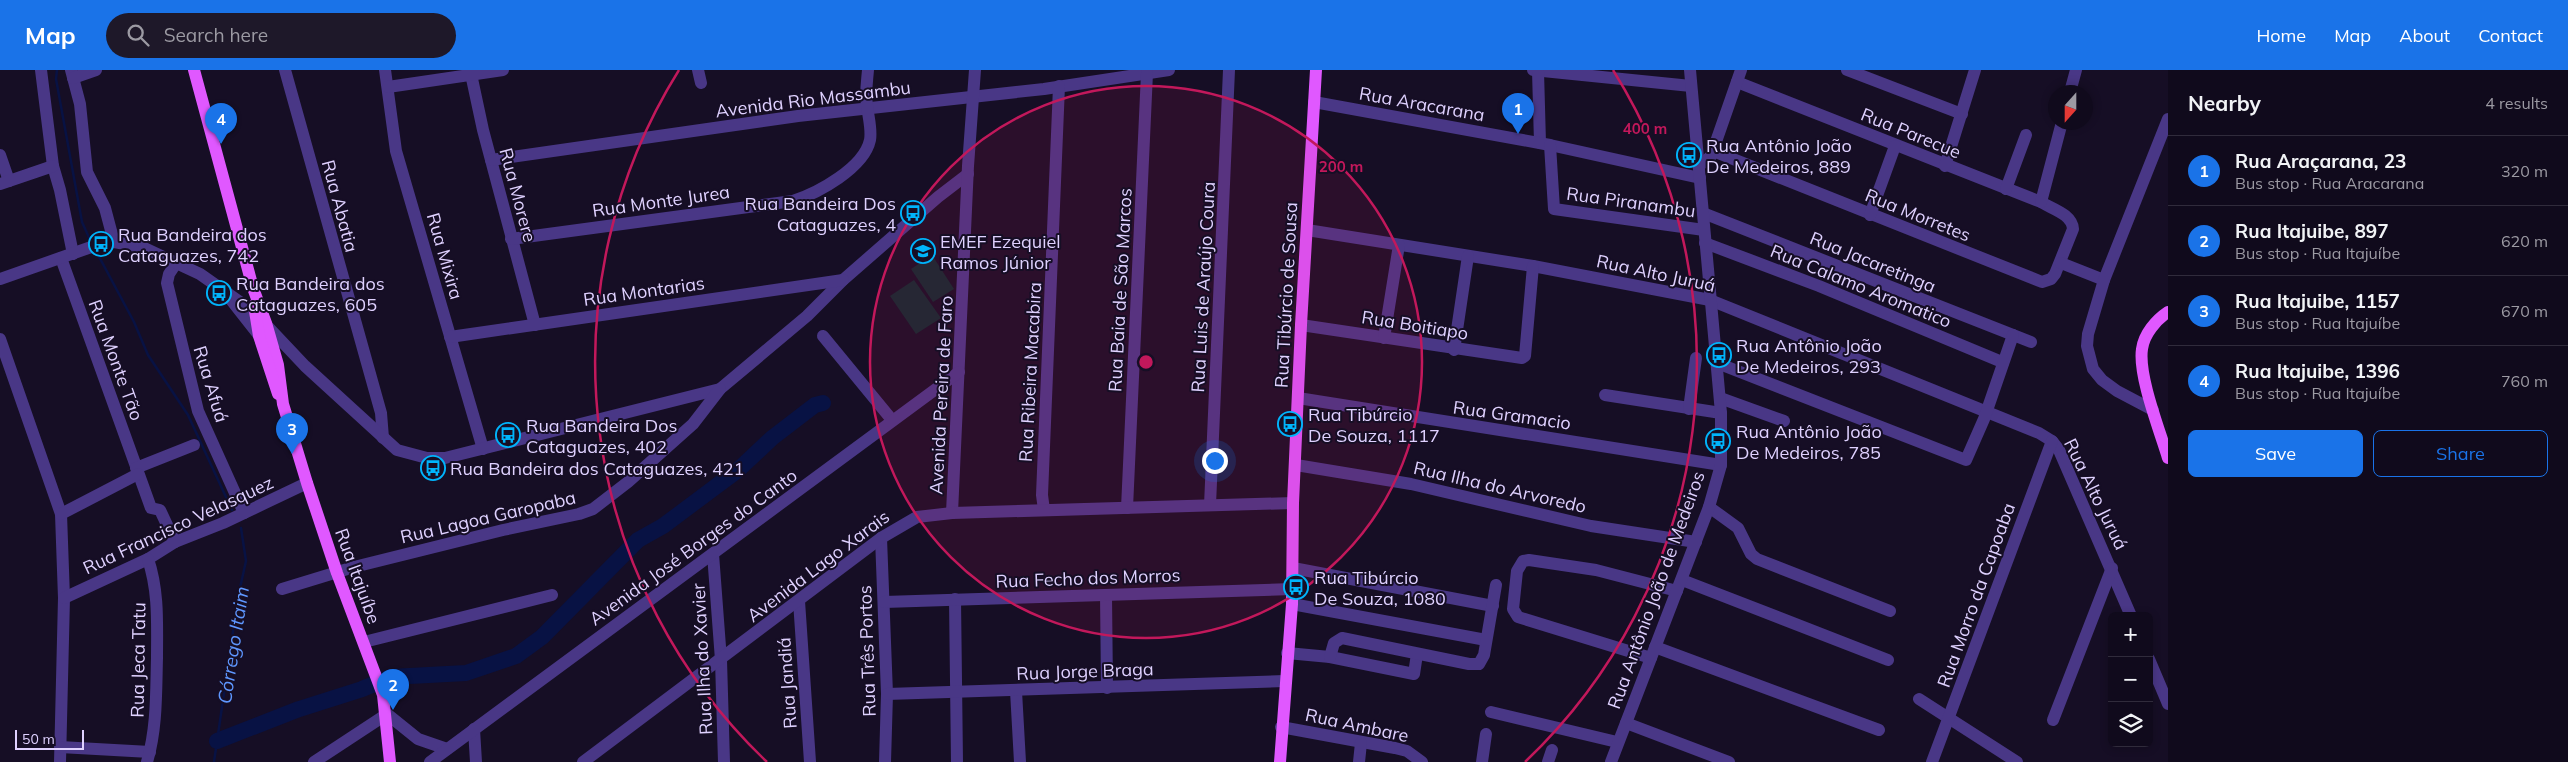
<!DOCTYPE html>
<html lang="en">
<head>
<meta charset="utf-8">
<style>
	:root { --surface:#100a1c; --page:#1e1829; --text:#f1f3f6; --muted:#9c9aa3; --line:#302b3b; --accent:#1a73e8 }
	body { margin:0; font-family:Mulish,sans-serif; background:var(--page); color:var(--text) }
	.controls { position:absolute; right:15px; bottom:15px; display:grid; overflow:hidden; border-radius:8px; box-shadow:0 2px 8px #0003 }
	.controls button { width:45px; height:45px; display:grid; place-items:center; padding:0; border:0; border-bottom:1px solid var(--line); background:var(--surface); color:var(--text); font:25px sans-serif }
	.compass { position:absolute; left:2048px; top:15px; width:45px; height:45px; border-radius:50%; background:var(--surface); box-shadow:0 2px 8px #0003; rotate:201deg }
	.scale { position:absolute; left:15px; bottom:12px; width:69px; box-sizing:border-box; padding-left:5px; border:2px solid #dfd1ff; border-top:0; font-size:14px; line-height:18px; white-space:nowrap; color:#dfd1ff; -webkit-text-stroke:4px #160e25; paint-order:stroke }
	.you { position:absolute; left:1214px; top:390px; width:18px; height:18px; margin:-12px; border:4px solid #fff; border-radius:50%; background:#1a73e8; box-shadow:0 0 0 8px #1a73e833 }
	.badge { display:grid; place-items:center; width:32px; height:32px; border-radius:50%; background:var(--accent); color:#fff; font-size:16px; font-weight:700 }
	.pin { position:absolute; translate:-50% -41px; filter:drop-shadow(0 1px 2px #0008) }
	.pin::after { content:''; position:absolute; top:26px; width:18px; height:15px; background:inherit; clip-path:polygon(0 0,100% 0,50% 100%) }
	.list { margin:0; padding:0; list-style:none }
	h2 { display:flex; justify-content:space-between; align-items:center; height:65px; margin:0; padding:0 20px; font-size:21px }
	h2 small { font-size:16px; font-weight:400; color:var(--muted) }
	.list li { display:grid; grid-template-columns:32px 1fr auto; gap:15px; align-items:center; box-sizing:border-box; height:70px; padding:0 20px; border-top:1px solid var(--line) }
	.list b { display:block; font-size:19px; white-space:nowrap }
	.list p { margin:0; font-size:16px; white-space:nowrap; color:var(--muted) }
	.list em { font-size:16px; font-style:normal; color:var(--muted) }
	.actions { display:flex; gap:10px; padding:15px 20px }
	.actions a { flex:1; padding:11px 0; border:1px solid var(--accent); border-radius:8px; text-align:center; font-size:18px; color:var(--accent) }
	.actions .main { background:var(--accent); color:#fff }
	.icon { flex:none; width:28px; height:28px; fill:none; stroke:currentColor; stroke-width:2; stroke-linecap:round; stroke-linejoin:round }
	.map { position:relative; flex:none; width:2168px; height:692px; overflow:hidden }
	header { display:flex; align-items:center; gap:30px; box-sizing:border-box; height:70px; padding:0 25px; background:var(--accent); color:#fff }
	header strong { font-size:24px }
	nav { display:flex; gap:28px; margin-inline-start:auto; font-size:18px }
	.search { width:350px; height:45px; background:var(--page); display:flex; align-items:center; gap:12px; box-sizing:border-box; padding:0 18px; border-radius:28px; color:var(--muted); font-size:19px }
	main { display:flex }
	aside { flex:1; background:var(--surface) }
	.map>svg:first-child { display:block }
	.green { fill:#102a2f }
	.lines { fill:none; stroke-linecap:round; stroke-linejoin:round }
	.stream { stroke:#081244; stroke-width:2.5 }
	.river { stroke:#081244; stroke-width:16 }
	.minor { stroke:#493786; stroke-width:12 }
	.major { stroke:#e058ff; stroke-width:12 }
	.ring { fill:none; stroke:#c2185b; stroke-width:2.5 }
	.labels { text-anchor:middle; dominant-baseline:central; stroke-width:4; stroke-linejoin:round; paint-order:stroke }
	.street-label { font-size:18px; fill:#dfd1ff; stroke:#160e25 }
	.poi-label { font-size:18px; fill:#dfd1ff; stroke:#160e25; text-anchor:start }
	.water-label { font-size:19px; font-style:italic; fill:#5f97ff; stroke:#160e25 }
	.centre { fill:#c2185b; stroke:#160e25; stroke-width:2.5 }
	.ring-label { font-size:15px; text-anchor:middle; font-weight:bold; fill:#c2185b; stroke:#160e25; stroke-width:4; stroke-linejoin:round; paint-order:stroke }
</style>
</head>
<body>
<header>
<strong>Map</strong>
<div class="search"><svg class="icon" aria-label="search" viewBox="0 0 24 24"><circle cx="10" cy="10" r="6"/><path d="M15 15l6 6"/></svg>Search here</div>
<nav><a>Home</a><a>Map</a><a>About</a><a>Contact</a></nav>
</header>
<main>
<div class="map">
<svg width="2168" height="692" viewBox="0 0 2168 692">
	<rect width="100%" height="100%" fill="#160e25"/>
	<g class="green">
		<path d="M932,185L954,219L933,232L911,199Z"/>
		<path d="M914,210L941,248L916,264L890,226Z"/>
	</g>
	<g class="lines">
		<g class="stream">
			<path d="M57,0L56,9L82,152L91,172"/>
			<path d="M96,181L134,252L148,285L188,345L232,440"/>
			<path d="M214,692L238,527L246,491L241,458"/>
		</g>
		<path class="river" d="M217,671L299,639L362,619L391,607L466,603L516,586L542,567L638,470L663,456L738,400L772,368L815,335L823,333"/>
		<g class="minor">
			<path d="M41,0L53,96L60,120L73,184"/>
			<path d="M71,0L80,34L87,102L105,138L114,172"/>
			<path d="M285,0L381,343L383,368"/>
			<path d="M385,0L396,81L483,379"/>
			<path d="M698,0L701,13"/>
			<path d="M1533,0L1691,16"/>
			<path d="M1847,0L1962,44"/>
			<path d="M1538,1L1540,73"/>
			<path d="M471,4L483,60L535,255"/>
			<path d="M73,8L96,0"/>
			<path d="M388,17L503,0"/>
			<path d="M2070,22L2076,0"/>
			<path d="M1314,32L1550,75L1700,108"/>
			<path d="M1550,75L1554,139L1704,160"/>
			<path d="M1713,81L2042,212L2051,209L2055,204L2073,159C2072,144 2052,139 2041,132L1737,12"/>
			<path d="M0,85L9,111"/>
			<path d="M491,90L798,46L1044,19L1169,0"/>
			<path d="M1699,96L1711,86L1741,0"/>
			<path d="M1945,96L1975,0"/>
			<path d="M0,114L53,96"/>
			<path d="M2006,119L2026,65"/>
			<path d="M2041,132L2062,52"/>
			<path d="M1703,143L2031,272"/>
			<path d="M1870,145L1895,76"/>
			<path d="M1307,160L1533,196L1710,230L2039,363L2052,371L2059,380L2131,546"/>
			<path d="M511,169L793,131C818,123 864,98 870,70C872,59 868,46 867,35C865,24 867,12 868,0"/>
			<path d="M1705,173L1819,216L2002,292"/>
			<path d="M61,188L151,438L160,440L175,472"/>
			<path d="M177,192L169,204L167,213L198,341L244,443"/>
			<path d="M2061,193L2104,210"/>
			<path d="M0,209L97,175L114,172L142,177L200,204L254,242L305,296L397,380L427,388H445L720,319L807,246L843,210L938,127L968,104"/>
			<path d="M232,231L261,268"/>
			<path d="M1301,255L1522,288L1525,286L1533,196"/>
			<path d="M823,266L892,350"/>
			<path d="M450,267L843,210"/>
			<path d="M1384,268L1399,175"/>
			<path d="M0,269L61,444L64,528L60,692"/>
			<path d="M1454,280L1468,186"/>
			<path d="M1717,293L1966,390L1984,349L2013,265"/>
			<path d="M1605,325L1721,343"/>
			<path d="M1298,328L1721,395"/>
			<path d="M1720,328L1784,351"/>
			<path d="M1689,339L1696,288"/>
			<path d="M2153,340L2117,321L2102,310L2093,299L2087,276L2088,264L2104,210L2168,49"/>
			<path d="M1296,395L1411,414L1591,456L1696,472"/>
			<path d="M136,398L194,375"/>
			<path d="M1210,435L1229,0"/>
			<path d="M1709,437L1738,458L1751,484L1757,489L1890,541"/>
			<path d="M1127,438L1147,3"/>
			<path d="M1044,440L1042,425L1059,16"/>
			<path d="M952,443L968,96L975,0"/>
			<path d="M61,444L138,404"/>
			<path d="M881,468L887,624L885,692"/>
			<path d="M713,484L721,590L724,692"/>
			<path d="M1293,498L1493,536"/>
			<path d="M1682,510L1888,590"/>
			<path d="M282,519L354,497L503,460L579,444L593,439L628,412L693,354L720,319"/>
			<path d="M1106,525L1107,618"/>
			<path d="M64,528L148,489L175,472L223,453L307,413"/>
			<path d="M955,529L957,692"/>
			<path d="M799,531L810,692"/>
			<path d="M884,532L1292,519"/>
			<path d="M1292,534L1486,570"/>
			<path d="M364,572L552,525"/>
			<path d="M1655,577L1879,660"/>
			<path d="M1287,583L1330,587L1414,604L1417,584"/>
			<path d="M1330,587L1334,573L1342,568L1469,594H1479L1484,585L1496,515"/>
			<path d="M1651,588L1518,547L1513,539L1517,501L1523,491L1529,490L1596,500L1677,521"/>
			<path d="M2149,589L2168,634"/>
			<path d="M1016,621L1020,692"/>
			<path d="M887,624L1284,611"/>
			<path d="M1919,629L2017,692"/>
			<path d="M1491,642L1617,672"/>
			<path d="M2053,650L2112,498"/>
			<path d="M1626,653L1729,692"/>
			<path d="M1281,657L1395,678L1407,681L1422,692"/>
			<path d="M474,659L476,692"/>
			<path d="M60,677L150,682"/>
			<path d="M147,692C157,658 156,623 157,588C157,554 159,522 148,489"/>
			<path d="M314,692L387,644L418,669L447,679"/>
			<path d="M430,692L959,302"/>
			<path d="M583,692L881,468L917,447L952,443L1293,433"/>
			<path d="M1359,692L1361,673"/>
			<path d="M1482,692L1486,664"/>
			<path d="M1548,692L1552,680"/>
			<path d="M1611,692L1709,437L1721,395V343L1690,0"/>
			<path d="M1932,692L2052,371"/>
		</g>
		<g class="major">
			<path d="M194,0L253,218L266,253L278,295L283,334L307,413L337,503L383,625L390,692"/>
			<path d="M254,235L259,266L278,324"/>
			<path d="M2168,242C2156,250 2144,264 2142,279C2138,306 2160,361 2168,388"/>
			<path d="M1280,692L1292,534L1293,433L1301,255L1316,0"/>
		</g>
	</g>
	<circle cx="1146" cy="292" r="276" fill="#c2185b" fill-opacity=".12"/>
	<g class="ring">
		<circle cx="1146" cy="292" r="276"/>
		<path d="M767 692A551 551 0 0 1 679 0M1613 0A551 551 0 0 1 1525 692"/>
	</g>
	<defs>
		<symbol id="bus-ring" viewBox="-11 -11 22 22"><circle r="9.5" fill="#160e25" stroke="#00b4fc" stroke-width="1.5"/><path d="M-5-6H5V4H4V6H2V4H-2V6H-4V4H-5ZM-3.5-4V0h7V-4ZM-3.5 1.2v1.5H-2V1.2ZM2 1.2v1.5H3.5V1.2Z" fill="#00b4fc"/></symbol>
		<symbol id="school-ring" viewBox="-11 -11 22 22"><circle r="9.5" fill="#160e25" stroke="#00b4fc" stroke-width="1.5"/><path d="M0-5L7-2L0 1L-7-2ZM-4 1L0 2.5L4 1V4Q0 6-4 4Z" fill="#00b4fc"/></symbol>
	</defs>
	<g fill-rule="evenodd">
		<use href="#bus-ring" x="1675" y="71" width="28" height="28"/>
		<use href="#bus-ring" x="899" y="129" width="28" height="28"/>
		<use href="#bus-ring" x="87" y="160" width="28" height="28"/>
		<use href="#school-ring" x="909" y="167" width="28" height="28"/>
		<use href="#bus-ring" x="205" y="209" width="28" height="28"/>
		<use href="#bus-ring" x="1705" y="271" width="28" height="28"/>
		<use href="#bus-ring" x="1276" y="340" width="28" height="28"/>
		<use href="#bus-ring" x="494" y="351" width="28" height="28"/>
		<use href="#bus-ring" x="1704" y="357" width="28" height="28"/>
		<use href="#bus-ring" x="419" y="384" width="28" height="28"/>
		<use href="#bus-ring" x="1282" y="503" width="28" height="28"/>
	</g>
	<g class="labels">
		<g class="street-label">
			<text transform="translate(813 29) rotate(-7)">Avenida Rio Massambu</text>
			<text transform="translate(1422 34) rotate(10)">Rua Aracarana</text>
			<text transform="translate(1911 63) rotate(22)">Rua Parecue</text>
			<text transform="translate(518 125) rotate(75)">Rua Morere</text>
			<text transform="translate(661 131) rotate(-8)">Rua Monte Jurea</text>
			<text transform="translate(1631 132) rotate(8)">Rua Piranambu</text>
			<text transform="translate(340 136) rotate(75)">Rua Abatia</text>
			<text transform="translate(1918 145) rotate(22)">Rua Morretes</text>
			<text transform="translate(445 186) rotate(74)">Rua Mixira</text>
			<text transform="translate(1873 192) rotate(22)">Rua Jacaretinga</text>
			<text transform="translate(1656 203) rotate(12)">Rua Alto Juruá</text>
			<text transform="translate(1861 216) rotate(22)">Rua Calamo Aromatico</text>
			<text transform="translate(1203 217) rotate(-87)">Rua Luis de Araújo Coura</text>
			<text transform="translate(1120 220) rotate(-87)">Rua Baia de São Marcos</text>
			<text transform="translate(644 221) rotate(-8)">Rua Montarias</text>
			<text transform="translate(1286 225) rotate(-87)">Rua Tibúrcio de Sousa</text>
			<text transform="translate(1415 255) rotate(9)">Rua Boitiapo</text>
			<text transform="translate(116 290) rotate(70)">Rua Monte Tão</text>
			<text transform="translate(1030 302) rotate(-87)">Rua Ribeira Macabira</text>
			<text transform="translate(211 314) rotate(73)">Rua Afuá</text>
			<text transform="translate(941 325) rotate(-87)">Avenida Pereira de Faro</text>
			<text transform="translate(1512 345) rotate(8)">Rua Gramacio</text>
			<text transform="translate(1500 417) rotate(13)">Rua Ilha do Arvoredo</text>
			<text transform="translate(2096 424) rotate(64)">Rua Alto Juruá</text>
			<text transform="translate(488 447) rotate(-13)">Rua Lagoa Garopaba</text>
			<text transform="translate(178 455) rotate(-25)">Rua Francisco Velasquez</text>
			<text transform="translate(693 477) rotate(-36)">Avenida José Borges do Canto</text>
			<text transform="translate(818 496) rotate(-37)">Avenida Lago Xarais</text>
			<text transform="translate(358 506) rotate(70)">Rua Itajuíbe</text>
			<text transform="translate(1088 508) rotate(-2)">Rua Fecho dos Morros</text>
			<text transform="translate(1656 520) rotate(-70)">Rua Antônio João de Medeiros</text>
			<text transform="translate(1976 525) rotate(-70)">Rua Morro da Capoaba</text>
			<text transform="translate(867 581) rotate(-92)">Rua Três Portos</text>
			<text transform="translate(702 589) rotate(-93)">Rua Ilha do Xavier</text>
			<text transform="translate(138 590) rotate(-89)">Rua Jeca Tatu</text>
			<text transform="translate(1085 601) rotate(-2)">Rua Jorge Braga</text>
			<text transform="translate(787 613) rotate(-94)">Rua Jandiá</text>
			<text transform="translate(1357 655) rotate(12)">Rua Ambare</text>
		</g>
		<g class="poi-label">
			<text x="1706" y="75">Rua Antônio João<tspan x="1706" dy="21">De Medeiros, 889</tspan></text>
			<text x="896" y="133" text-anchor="end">Rua Bandeira Dos<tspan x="896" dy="21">Cataguazes, 4</tspan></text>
			<text x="118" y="164">Rua Bandeira dos<tspan x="118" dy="21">Cataguazes, 742</tspan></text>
			<text x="940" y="171">EMEF Ezequiel<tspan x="940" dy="21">Ramos Júnior</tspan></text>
			<text x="236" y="213">Rua Bandeira dos<tspan x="236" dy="21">Cataguazes, 605</tspan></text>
			<text x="1736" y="275">Rua Antônio João<tspan x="1736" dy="21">De Medeiros, 293</tspan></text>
			<text x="1308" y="344">Rua Tibúrcio<tspan x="1308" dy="21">De Souza, 1117</tspan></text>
			<text x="526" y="355">Rua Bandeira Dos<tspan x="526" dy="21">Cataguazes, 402</tspan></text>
			<text x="1736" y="361">Rua Antônio João<tspan x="1736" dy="21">De Medeiros, 785</tspan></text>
			<text x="450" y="398">Rua Bandeira dos Cataguazes, 421</text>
			<text x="1314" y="507">Rua Tibúrcio<tspan x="1314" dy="21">De Souza, 1080</tspan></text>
		</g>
		<g class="water-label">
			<text transform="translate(233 575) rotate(-81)">Córrego Itaim</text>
		</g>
	</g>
	<circle cx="1146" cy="292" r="8" class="centre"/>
	<g class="ring-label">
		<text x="1645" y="64">400 m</text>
		<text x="1341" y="102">200 m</text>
	</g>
</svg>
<div class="controls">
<button>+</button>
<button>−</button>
<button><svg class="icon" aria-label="layers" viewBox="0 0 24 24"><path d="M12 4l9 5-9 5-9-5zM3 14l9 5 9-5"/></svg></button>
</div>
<svg class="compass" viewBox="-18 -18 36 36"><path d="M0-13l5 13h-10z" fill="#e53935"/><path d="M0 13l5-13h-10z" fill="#9c9aa3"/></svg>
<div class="scale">50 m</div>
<div class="you"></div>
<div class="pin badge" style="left:1518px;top:64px">1</div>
<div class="pin badge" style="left:393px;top:640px">2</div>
<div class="pin badge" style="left:292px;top:384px">3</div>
<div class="pin badge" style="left:221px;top:74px">4</div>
</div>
<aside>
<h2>Nearby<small>4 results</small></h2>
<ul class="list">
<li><span class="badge">1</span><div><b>Rua Araçarana, 23</b><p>Bus stop · Rua Aracarana</p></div><em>320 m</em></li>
<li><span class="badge">2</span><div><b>Rua Itajuibe, 897</b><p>Bus stop · Rua Itajuíbe</p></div><em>620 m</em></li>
<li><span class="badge">3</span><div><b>Rua Itajuibe, 1157</b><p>Bus stop · Rua Itajuíbe</p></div><em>670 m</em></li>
<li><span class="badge">4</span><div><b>Rua Itajuibe, 1396</b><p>Bus stop · Rua Itajuíbe</p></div><em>760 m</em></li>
</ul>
<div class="actions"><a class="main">Save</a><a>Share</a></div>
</aside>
</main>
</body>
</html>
